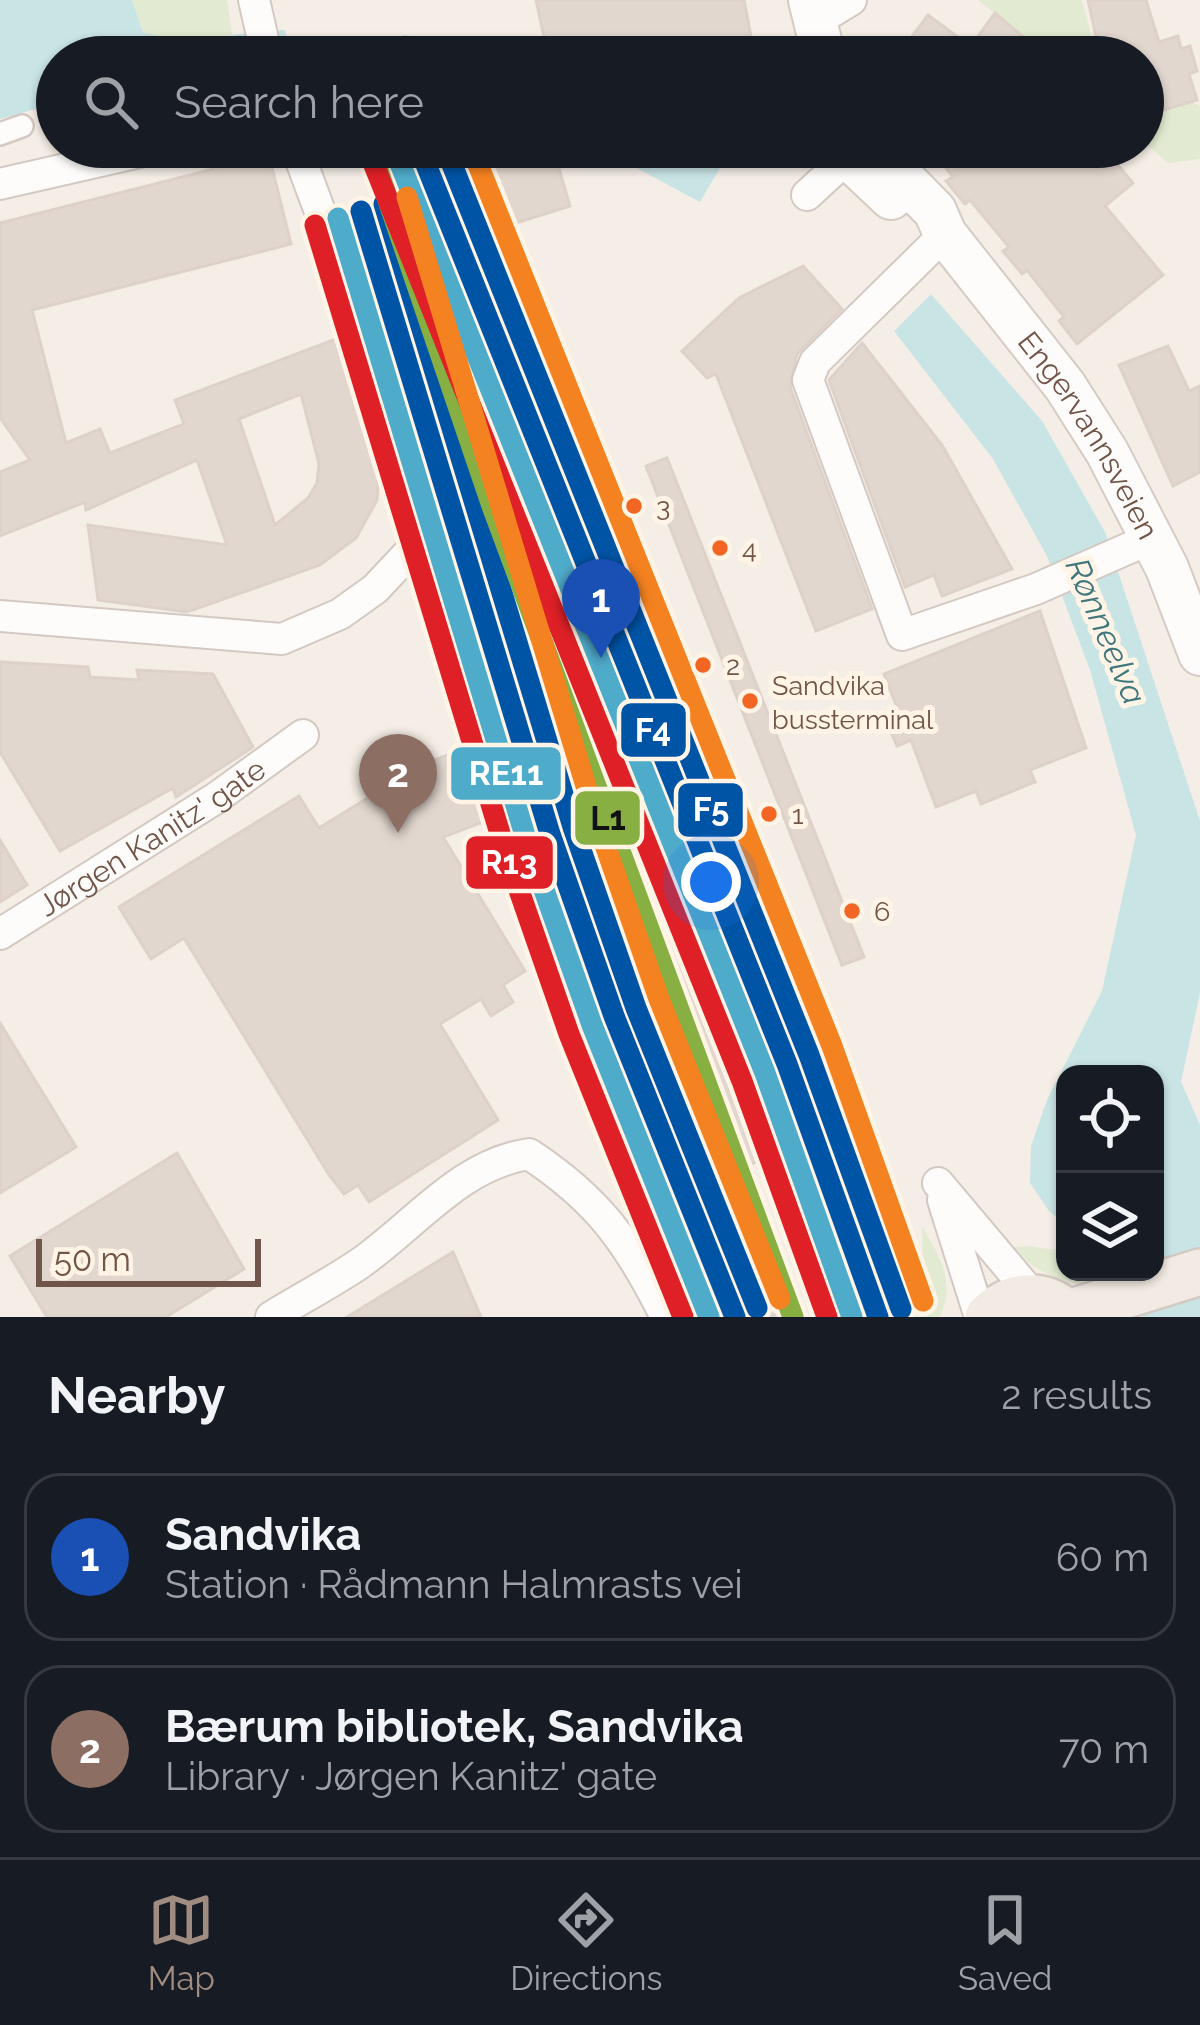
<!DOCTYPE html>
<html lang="en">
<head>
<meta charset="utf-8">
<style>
	:root { --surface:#171b24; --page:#20242c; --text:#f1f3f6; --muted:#9ea1a6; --line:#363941; --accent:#9f8b7f }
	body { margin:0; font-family:Raleway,sans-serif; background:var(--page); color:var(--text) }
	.controls { position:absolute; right:36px; bottom:36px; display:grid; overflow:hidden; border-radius:24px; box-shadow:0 3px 9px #0004 }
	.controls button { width:108px; height:108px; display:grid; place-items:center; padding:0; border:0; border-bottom:3px solid var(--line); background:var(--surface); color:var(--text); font:60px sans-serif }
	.scale { position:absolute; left:36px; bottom:30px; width:225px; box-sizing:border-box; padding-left:12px; border:6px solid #715548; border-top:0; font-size:33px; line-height:42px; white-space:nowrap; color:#715548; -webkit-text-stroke:9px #fff4e6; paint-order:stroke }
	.you { position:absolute; left:711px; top:882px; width:42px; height:42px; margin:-30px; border:9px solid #fff; border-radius:50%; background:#1a73e8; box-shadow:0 0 0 18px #1a73e833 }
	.badge { display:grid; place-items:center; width:78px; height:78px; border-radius:50%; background:var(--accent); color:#fff; font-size:39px; font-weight:700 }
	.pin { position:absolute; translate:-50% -99px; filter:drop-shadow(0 3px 6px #0008) }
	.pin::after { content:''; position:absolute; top:63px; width:42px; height:36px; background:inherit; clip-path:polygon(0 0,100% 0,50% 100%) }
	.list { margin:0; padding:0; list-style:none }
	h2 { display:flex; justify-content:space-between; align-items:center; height:156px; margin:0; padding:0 48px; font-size:51px }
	h2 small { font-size:39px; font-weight:400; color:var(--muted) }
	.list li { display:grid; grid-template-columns:78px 1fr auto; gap:36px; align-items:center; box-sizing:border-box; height:168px; margin:0 24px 24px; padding:0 24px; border:3px solid var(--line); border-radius:36px }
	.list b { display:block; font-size:45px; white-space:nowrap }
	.list p { margin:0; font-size:39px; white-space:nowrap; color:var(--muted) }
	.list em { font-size:39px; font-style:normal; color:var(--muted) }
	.icon { flex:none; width:66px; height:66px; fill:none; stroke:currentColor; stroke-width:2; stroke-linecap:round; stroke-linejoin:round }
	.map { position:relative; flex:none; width:1200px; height:1317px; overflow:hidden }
	.search { position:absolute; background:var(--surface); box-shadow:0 3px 9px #0004; left:36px; right:36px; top:36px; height:132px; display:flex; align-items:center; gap:30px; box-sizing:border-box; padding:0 42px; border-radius:66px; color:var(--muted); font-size:45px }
	.sheet { height:540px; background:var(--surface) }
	nav { display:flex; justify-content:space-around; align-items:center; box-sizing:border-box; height:168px; border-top:3px solid var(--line); background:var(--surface); font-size:33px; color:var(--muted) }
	nav a { display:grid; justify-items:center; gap:6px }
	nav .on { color:var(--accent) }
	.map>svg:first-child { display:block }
	.green { fill:#e2ebd1 }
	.water { fill:#c9e4e5 }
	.pier { fill:#f5eee6 }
	.building { fill:#e1d7ce; stroke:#ded1c9; stroke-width:3; fill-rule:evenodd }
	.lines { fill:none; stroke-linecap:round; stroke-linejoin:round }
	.minor-tunnel { stroke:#d4c8be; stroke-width:30; stroke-dasharray:30 15; stroke-linecap:butt }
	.pedestrian-casing { stroke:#d3c9c2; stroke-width:26 }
	.minor-casing { stroke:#d3c9c2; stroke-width:34 }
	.secondary-casing { stroke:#d6cbc3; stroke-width:46 }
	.primary-casing { stroke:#d4cac4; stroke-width:50 }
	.pedestrian { stroke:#fefcfb; stroke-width:21 }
	.minor { stroke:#fefcfb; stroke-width:30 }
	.secondary { stroke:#fefcfb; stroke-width:42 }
	.primary { stroke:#f2ebe3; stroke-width:45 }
	.rail-1-casing { stroke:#fff4e6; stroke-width:30 }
	.rail-2-casing { stroke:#fff4e6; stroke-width:30 }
	.rail-3-casing { stroke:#fff4e6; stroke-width:30 }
	.rail-4-casing { stroke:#fff4e6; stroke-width:30 }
	.rail-5-casing { stroke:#fff4e6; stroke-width:30 }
	.rail-6-casing { stroke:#fff4e6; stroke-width:30 }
	.rail-1 { stroke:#0054a6; stroke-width:21 }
	.rail-2 { stroke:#4fabca; stroke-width:21 }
	.rail-3 { stroke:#0054a6; stroke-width:21 }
	.rail-4 { stroke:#87af41; stroke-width:21 }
	.rail-5 { stroke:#df2027; stroke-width:21 }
	.rail-6 { stroke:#f58220; stroke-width:21 }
	.bus-dot { fill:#f26522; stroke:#fff4e6; stroke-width:4.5 }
	.labels { text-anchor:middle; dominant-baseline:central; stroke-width:10; stroke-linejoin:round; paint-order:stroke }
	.bus-label { font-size:27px; fill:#715548; stroke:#fff4e6; text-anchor:start }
	.street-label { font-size:30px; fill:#715548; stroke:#fff4e6 }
	.water-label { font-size:33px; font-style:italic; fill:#40777d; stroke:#fff4e6 }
	.line-badge { stroke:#fff4e6; stroke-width:4.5 }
	.badge-label { font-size:33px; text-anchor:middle; font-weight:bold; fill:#fff }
	.pale-badge-label { font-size:33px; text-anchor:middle; font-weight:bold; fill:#111 }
</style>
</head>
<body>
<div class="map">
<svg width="1200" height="1317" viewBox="0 0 1200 1317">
	<rect width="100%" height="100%" fill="#f5eee6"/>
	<g class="green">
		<path d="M132,0H227L232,35L175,43L143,32Z"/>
		<path d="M978,0H1082L1095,49L1109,57H1048Z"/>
		<path d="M1143,76L1200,106V159L1168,163L1143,141Z"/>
		<path d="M922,1226C940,1257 956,1282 940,1317H923Z"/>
		<path d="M1027,1246L1065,1251V1272H1101L1112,1285C1078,1289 1035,1276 1014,1247Z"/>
	</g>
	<g class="water">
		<path d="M0,0H132L143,32C190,48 232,32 280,30C357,28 448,36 521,57H57V103L0,119Z"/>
		<path d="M597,147H732L700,202Z"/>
		<path d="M931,294L1042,421L1105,532L1200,821V993L1181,1082L1200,1125V1317H1142L1123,1272H1155V1074H1065V1224L1049,1211L1030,1183L1031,1146L1047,1100L1102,991L1136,835L1090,670L1047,556L993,459L894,331Z"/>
	</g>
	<path class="pier" d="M283,24L401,32L409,57H293Z"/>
	<g class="building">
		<path d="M536,0H744L755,57H587L546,46Z"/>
		<path d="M1088,0H1146L1159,42L1178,36L1181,49L1190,46L1197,71L1189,74L1197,100L1154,113L1148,93L1143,95V57H1137L1133,44L1100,55Z"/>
		<path d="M995,13L1047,57H1000L976,39Z"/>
		<path d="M928,15L985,57H897Z"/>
		<path d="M962,147H1103L1133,183L1105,206L1163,275L1077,344L1059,321L1064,317L1027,270L1022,274L1003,251L1009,247L970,200L965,204L946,181L953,177L942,163Z"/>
		<path d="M553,149L570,206L490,231L472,173Z"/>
		<path d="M269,155L291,244L32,310L66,443L100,429L110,453L184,424L175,400L341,337L379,461L377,500L356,538L320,565L187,612L98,600L88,525L227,545L197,460L86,510L85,502L0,536V472L30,460L0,418V223ZM301,394L319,464L317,483L308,498L275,525L239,419Z"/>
		<path d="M803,266L842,309L797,354L790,387L872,609L816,631L716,374L707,378L682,351L739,298Z"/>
		<path d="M862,343L942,445L1012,569L942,596L934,575L905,587L829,380Z"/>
		<path d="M1168,346L1189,391L1200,386V472L1173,486L1119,365Z"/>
		<path d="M667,458L864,957L842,965L646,466Z"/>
		<path d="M552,547L573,601L506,626L488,571Z"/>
		<path d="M1040,611L1086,748L1030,770L1035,782L981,804L976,791L936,807L911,740L897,746L883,713L897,707L884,674Z"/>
		<path d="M601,659L646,740L797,1149L729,1171L783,1317H744L687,1181L694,1180L548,783L530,693L536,691L634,863L593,662Z"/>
		<path d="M0,662L88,667L90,677L139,680L137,670L213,674L253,747L176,797L173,788L60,851L0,752Z"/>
		<path d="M483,742L509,812L443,837L525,971L503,985L513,1002L491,1016L481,999L440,1024L498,1120L369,1202L358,1185L344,1194L329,1175L184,938L151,959L119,907L299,796L319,828L421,765Z"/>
		<path d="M0,840L27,885L0,902Z"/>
		<path d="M0,1023L76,1147L0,1193Z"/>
		<path d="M177,1153L244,1269L166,1317H47L10,1256Z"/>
		<path d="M453,1252L481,1317H347Z"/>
	</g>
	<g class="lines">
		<path class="minor-tunnel" d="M423,538L546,424"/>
		<defs>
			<path id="pedestrian" d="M0,134L22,126"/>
			<g id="minor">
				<path d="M254,0L267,57"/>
				<path d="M815,22L851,0"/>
				<path d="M0,184L162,147"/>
				<path d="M807,195L859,147"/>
				<path d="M945,234L815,362L808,380L902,635L1036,589L1152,538"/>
				<path d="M0,616L282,639L340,614L375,589L423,538L338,260L296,147"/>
				<path id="s1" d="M0,934L216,798L303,735"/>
				<path d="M938,1183L1034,1297"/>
				<path d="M943,1200L980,1317"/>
				<path d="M271,1317C300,1299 331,1283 359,1264C414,1226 460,1164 529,1154C599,1200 629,1243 666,1317"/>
			</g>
			<g id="secondary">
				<path d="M810,0L824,57"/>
				<path d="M837,147L891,198"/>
				<path id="s2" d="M872,147L935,211L945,234L1065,386L1107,452L1167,568L1200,654"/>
			</g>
			<g id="primary">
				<path d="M1068,1313L1200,1272"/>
				<path d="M988,1317C1013,1292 1046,1291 1071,1317"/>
			</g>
		</defs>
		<use href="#pedestrian" class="pedestrian-casing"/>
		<use href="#minor" class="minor-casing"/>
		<use href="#secondary" class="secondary-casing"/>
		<use href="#primary" class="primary-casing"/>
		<use href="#pedestrian" class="pedestrian"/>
		<use href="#minor" class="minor"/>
		<use href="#secondary" class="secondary"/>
		<use href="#primary" class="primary"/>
		<defs>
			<g id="rail-1">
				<path d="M419,147L787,1064L878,1317"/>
				<path d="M361,211L550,834L614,1016L735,1317"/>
			</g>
			<g id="rail-2">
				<path d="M397,156L765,1073L852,1317"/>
				<path d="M338,218L527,842L592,1025L709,1317"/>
			</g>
			<g id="rail-3">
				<path d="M445,147L809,1055L901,1309"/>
				<path d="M384,204L573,827L636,1008L757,1308"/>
			</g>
			<path id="rail-4" d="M370,147L492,506L793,1317"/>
			<g id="rail-5">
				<path d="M374,165L742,1081L827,1317"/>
				<path d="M315,225L505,850L569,1034L683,1317"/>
			</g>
			<g id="rail-6">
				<path d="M471,147L832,1046L923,1301"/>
				<path d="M407,197L596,819L659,999L780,1299"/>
			</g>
		</defs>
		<use href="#rail-1" class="rail-1-casing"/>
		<use href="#rail-2" class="rail-2-casing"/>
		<use href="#rail-3" class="rail-3-casing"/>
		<use href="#rail-4" class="rail-4-casing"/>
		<use href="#rail-5" class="rail-5-casing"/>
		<use href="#rail-6" class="rail-6-casing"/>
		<use href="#rail-1" class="rail-1"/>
		<use href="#rail-2" class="rail-2"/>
		<use href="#rail-3" class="rail-3"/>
		<use href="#rail-4" class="rail-4"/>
		<use href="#rail-5" class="rail-5"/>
		<use href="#rail-6" class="rail-6"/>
	</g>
	<g class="bus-dot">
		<circle cx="634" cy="506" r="10"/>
		<circle cx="720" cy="548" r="10"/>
		<circle cx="703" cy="665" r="10"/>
		<circle cx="750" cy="701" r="10"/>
		<circle cx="769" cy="814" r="10"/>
		<circle cx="852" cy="911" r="10"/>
	</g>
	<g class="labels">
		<g class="bus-label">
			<text x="656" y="506">3</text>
			<text x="742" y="548">4</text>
			<text x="726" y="665">2</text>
			<text x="772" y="685">Sandvika<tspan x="772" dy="34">bussterminal</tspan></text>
			<text x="792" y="814">1</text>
			<text x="874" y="911">6</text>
		</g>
		<g class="street-label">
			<text stroke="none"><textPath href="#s2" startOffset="363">Engervannsveien</textPath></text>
			<text stroke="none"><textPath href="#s1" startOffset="180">Jørgen Kanitz' gate</textPath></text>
		</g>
		<g class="water-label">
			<text transform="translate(1106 631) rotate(67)">Rønneelva</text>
		</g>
	</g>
	<g class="line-badge">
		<rect x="619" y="701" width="69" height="58" rx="12" fill="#0054a6"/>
		<rect x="449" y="745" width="114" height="57" rx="12" fill="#4fabca"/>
		<rect x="676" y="781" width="69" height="58" rx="12" fill="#0054a6"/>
		<rect x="573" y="789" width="69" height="58" rx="12" fill="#87af41"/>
		<rect x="464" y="834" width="91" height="57" rx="12" fill="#df2027"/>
	</g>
	<g class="badge-label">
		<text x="653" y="742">F4</text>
		<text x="506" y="785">RE11</text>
		<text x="711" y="821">F5</text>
		<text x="509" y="874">R13</text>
	</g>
	<g class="pale-badge-label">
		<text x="608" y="830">L1</text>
	</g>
</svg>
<div class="controls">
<button><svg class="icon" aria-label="locate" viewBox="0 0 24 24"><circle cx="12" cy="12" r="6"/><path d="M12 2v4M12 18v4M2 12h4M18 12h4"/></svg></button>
<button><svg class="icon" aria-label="layers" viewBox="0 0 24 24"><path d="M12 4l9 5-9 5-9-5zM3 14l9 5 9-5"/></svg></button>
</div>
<div class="scale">50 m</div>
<div class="you"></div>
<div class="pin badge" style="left:601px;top:658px;background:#1a4fb4">1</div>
<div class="pin badge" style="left:398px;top:833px;background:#8d6e63">2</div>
<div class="search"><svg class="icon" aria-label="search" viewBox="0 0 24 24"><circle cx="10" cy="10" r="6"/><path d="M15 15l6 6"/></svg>Search here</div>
</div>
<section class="sheet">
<h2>Nearby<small>2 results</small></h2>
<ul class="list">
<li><span class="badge" style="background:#1a4fb4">1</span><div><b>Sandvika</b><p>Station · Rådmann Halmrasts vei</p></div><em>60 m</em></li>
<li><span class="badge" style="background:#8d6e63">2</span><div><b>Bærum bibliotek, Sandvika</b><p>Library · Jørgen Kanitz' gate</p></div><em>70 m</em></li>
</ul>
</section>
<nav>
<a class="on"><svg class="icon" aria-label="map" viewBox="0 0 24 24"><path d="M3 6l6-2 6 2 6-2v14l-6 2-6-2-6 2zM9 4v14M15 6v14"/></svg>Map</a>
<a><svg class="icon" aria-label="directions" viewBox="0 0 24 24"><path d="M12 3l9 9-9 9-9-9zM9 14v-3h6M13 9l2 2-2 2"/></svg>Directions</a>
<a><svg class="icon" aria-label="saved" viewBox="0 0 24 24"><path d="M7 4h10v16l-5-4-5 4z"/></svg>Saved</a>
</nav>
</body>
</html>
